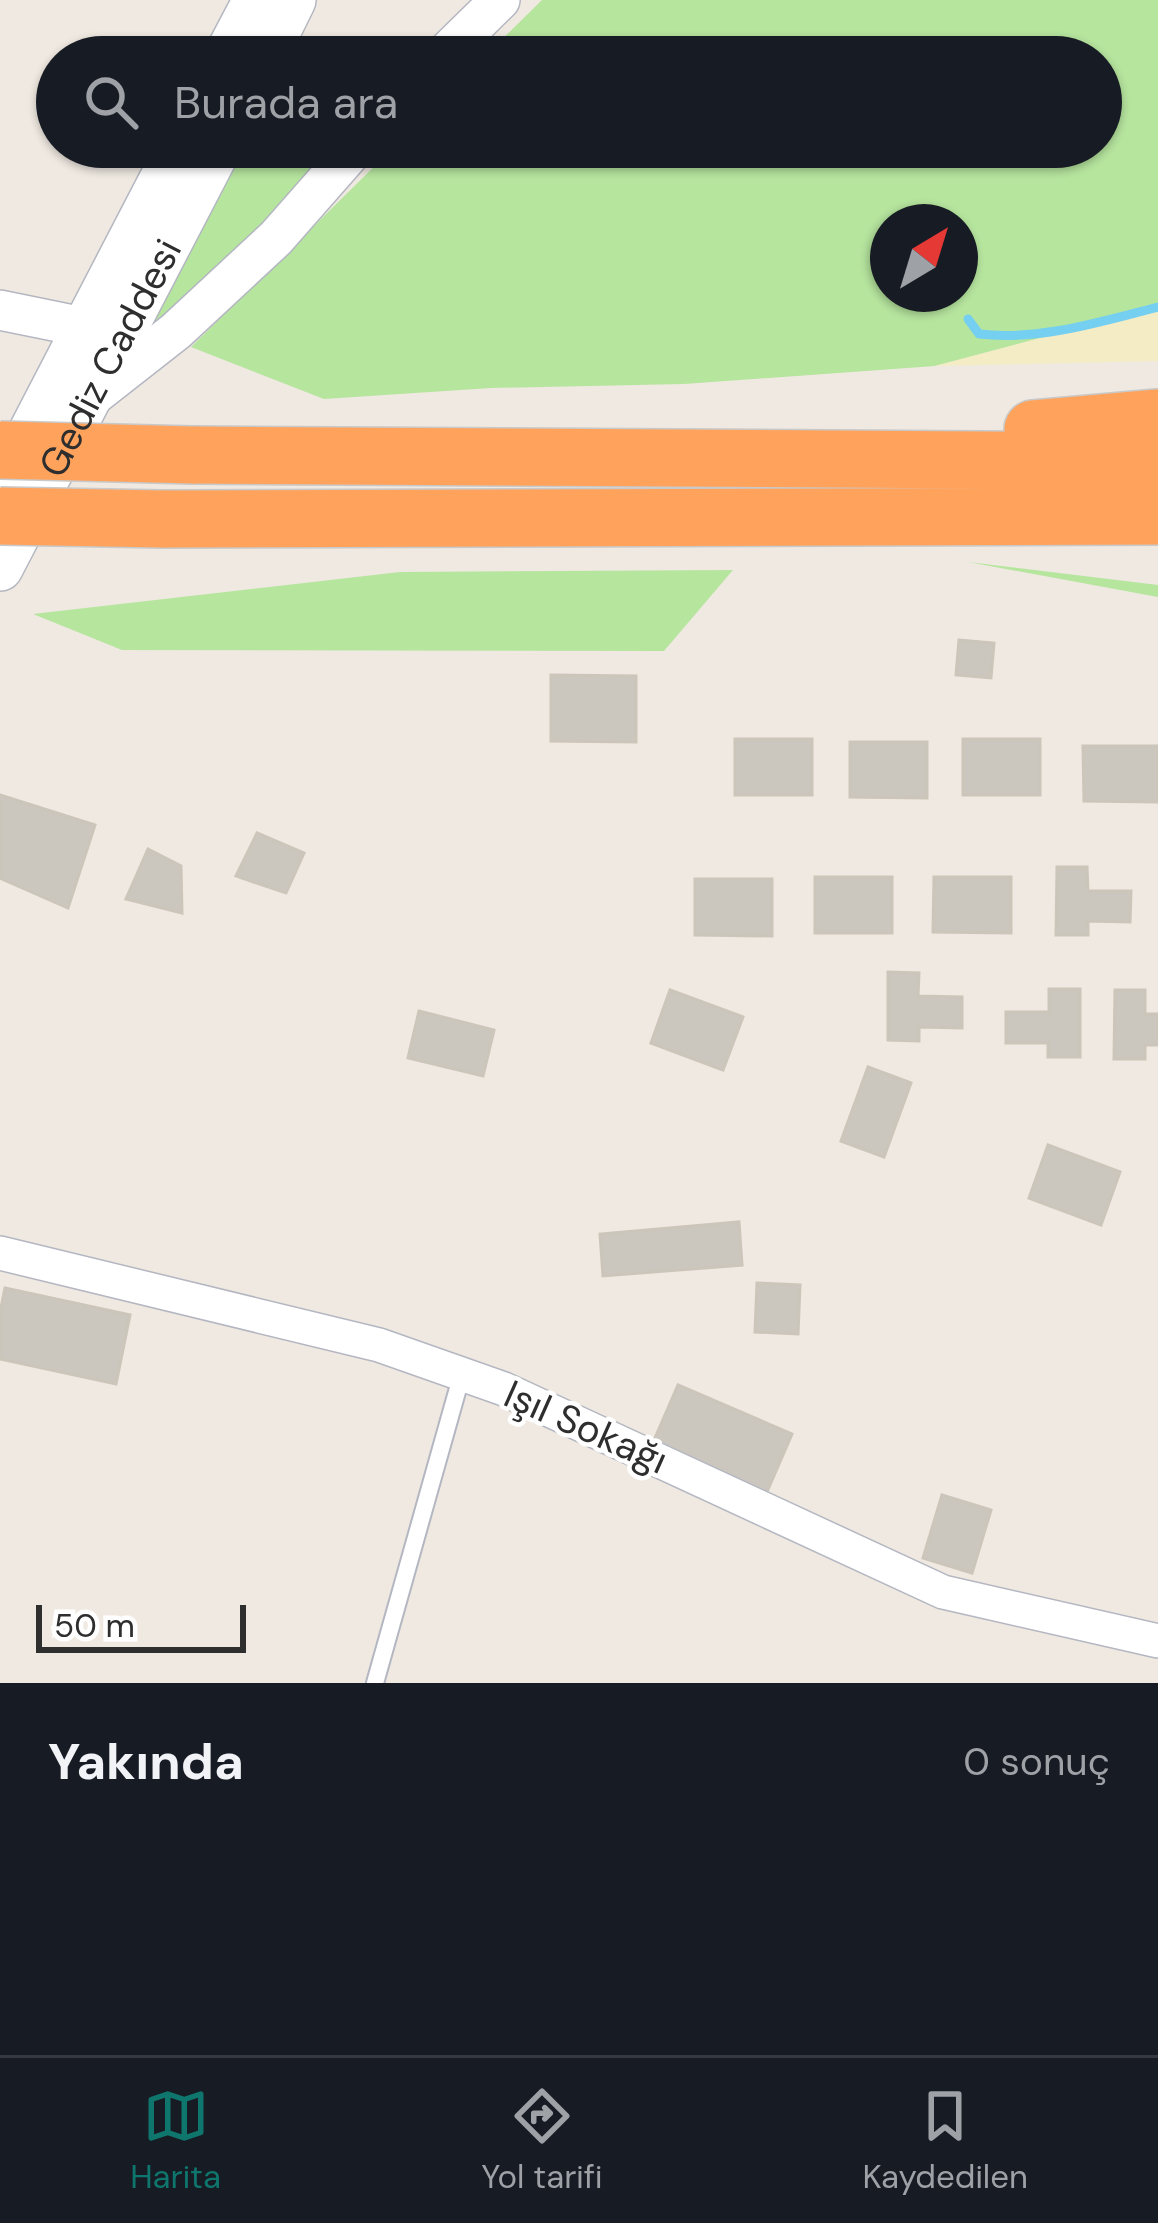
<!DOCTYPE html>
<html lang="tr">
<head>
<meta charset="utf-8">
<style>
	:root { --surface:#171b24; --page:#242831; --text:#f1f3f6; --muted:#9ea1a6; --line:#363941; --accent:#0f766e }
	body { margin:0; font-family:"DM Sans",sans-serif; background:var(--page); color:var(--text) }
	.compass { position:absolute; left:870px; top:204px; width:108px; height:108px; border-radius:50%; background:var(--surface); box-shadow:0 3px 9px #0004; rotate:38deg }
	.scale { position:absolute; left:36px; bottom:30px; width:210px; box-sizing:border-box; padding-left:12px; border:6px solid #2e2e2e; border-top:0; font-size:33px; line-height:42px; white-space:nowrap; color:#2e2e2e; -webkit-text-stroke:9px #fff; paint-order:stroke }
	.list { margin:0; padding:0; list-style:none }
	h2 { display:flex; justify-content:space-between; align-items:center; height:156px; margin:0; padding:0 48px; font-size:51px }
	h2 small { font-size:39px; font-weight:400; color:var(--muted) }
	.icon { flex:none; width:66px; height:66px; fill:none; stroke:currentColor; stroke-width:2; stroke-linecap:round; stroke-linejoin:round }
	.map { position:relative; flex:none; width:1158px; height:1683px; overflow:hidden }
	.search { position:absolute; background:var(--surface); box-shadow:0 3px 9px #0004; left:36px; right:36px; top:36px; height:132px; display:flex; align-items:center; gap:30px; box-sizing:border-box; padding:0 42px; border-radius:66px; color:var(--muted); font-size:45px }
	.sheet { height:372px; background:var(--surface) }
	nav { display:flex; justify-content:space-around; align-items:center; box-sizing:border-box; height:168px; border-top:3px solid var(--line); background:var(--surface); font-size:33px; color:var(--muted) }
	nav a { display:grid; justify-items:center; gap:6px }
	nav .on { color:var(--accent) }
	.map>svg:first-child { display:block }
	.green { fill:#b6e59e; fill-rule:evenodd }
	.sand { fill:#f3ecc5 }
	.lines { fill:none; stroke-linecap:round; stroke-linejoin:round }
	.stream { stroke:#75cff0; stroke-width:9 }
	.building { fill:#cbc7bf; stroke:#cbc5ba; stroke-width:3 }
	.service-casing { stroke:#b4b7c1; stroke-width:20 }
	.minor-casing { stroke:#b4b7c1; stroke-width:36 }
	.tertiary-casing { stroke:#b4b7c1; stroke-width:42 }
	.secondary-casing { stroke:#b4b7c1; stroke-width:48 }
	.motorway-casing { stroke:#c9c9c9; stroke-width:60 }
	.service { stroke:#fff; stroke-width:16 }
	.minor { stroke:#fff; stroke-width:33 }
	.tertiary { stroke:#fff; stroke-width:39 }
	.secondary { stroke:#fff; stroke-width:45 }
	.motorway { stroke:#ffa35c; stroke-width:57 }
	.motorway-bridge-casing { stroke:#c9c9c9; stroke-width:60; stroke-linecap:butt }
	.motorway-bridge { stroke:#ffa35c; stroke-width:57 }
	.labels { text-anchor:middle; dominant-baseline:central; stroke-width:9; stroke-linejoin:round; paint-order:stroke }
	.street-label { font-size:39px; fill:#2e2e2e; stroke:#fff }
</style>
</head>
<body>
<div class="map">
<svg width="1158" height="1683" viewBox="0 0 1158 1683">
	<rect width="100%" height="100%" fill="#efe9e1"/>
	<g class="green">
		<path d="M542,0H1158V307L935,366L684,384L491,388L324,399L191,347L394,147H1101V57H484ZM888,222H960V294H888Z"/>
		<path d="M246,147H280L299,163L333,161L137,352Z"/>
		<path d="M968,562L1158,585V597Z"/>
		<path d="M733,570L664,651L122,650L33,614L400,572Z"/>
	</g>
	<path class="sand" d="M1158,307V361L935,366Z"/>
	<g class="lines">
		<path class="stream" d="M968,319L979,334C1039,341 1099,322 1158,307"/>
	</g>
	<g class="building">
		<path d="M959,640L994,643L991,678L956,675Z"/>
		<path d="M551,675L636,676V742L551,741Z"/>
		<rect x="735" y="739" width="77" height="56"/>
		<rect x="963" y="739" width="77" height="56"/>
		<path d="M850,742H927V798L850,797Z"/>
		<path d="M1083,746H1158V802L1084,801Z"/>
		<path d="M0,795L95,825L68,908L0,878Z"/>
		<path d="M257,833L304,853L286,893L236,876Z"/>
		<path d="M148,849L181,866L182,913L126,899Z"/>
		<path d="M1057,867H1087L1088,891H1131L1130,922L1088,921V935H1056Z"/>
		<rect x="815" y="877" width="77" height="56"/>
		<path d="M934,877H1011V933L933,932Z"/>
		<path d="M695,879H772V936L695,935Z"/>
		<path d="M888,972L919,973L918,996L962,997V1028L919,1027V1041L888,1040Z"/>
		<path d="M1049,989H1080V1057H1048V1043H1006V1012H1049Z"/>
		<path d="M670,990L743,1017L723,1070L651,1043Z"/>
		<path d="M1115,990H1145V1014H1158V1045H1145V1059H1114Z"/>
		<path d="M419,1011L494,1030L483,1076L408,1058Z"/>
		<path d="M868,1067L911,1083L884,1157L841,1141Z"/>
		<path d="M1048,1145L1120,1172L1101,1225L1029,1198Z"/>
		<path d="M739,1222L742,1265L603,1276L600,1234Z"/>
		<path d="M757,1283L800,1285L798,1334L755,1332Z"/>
		<path d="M5,1288L130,1315L116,1384L0,1359V1313Z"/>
		<path d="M678,1385L792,1434L766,1494L652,1445Z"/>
		<path d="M942,1495L991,1510L972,1573L923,1558Z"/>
	</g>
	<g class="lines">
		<defs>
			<path id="service" d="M375,1683L462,1374"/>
			<path id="minor" d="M0,1253L379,1345L504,1389L943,1592L1158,1641"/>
			<g id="tertiary">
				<path d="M442,57L500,0"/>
				<path d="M307,147H336"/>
				<path d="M0,310L88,328L111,338"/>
				<path d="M88,400L176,331L276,238L356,147"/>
			</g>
			<g id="secondary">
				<path d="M226,57L256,0"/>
				<path d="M265,57L293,0"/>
				<path d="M0,492L179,147"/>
				<path id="s1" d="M0,568L219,147"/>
			</g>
			<g id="motorway">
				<path d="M1033,429L1158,418"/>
				<path d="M193,455L1158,461"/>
				<path d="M162,519L1158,516"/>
			</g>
		</defs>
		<use href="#service" class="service-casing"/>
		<use href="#minor" class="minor-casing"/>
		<use href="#tertiary" class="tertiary-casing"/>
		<use href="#secondary" class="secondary-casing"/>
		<use href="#motorway" class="motorway-casing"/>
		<use href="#service" class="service"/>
		<use href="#minor" class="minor"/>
		<use href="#tertiary" class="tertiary"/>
		<use href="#secondary" class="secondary"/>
		<use href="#motorway" class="motorway"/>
		<defs>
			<g id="motorway-bridge">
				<path d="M0,450L193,455"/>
				<path d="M0,516L162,519"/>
			</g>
		</defs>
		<use href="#motorway-bridge" class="motorway-bridge-casing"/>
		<use href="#motorway-bridge" class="motorway-bridge"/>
	</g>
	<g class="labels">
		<g class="street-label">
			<text stroke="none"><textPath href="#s1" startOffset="237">Gediz Caddesi</textPath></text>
			<text transform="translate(586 1427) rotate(24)">Işıl Sokağı</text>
		</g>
	</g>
</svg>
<svg class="compass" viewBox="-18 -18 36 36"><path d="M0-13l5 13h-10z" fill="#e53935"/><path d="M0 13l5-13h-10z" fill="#9ea1a6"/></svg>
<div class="scale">50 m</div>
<div class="search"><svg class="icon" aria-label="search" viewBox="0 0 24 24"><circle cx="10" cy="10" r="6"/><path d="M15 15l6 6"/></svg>Burada ara</div>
</div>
<section class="sheet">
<h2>Yakında<small>0 sonuç</small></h2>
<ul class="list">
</ul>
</section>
<nav>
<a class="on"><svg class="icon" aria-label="map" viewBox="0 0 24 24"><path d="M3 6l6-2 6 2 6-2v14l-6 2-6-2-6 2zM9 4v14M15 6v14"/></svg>Harita</a>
<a><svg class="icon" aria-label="directions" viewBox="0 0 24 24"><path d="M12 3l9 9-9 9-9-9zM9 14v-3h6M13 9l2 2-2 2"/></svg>Yol tarifi</a>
<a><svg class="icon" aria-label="saved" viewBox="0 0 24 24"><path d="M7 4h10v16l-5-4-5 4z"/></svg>Kaydedilen</a>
</nav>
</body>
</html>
